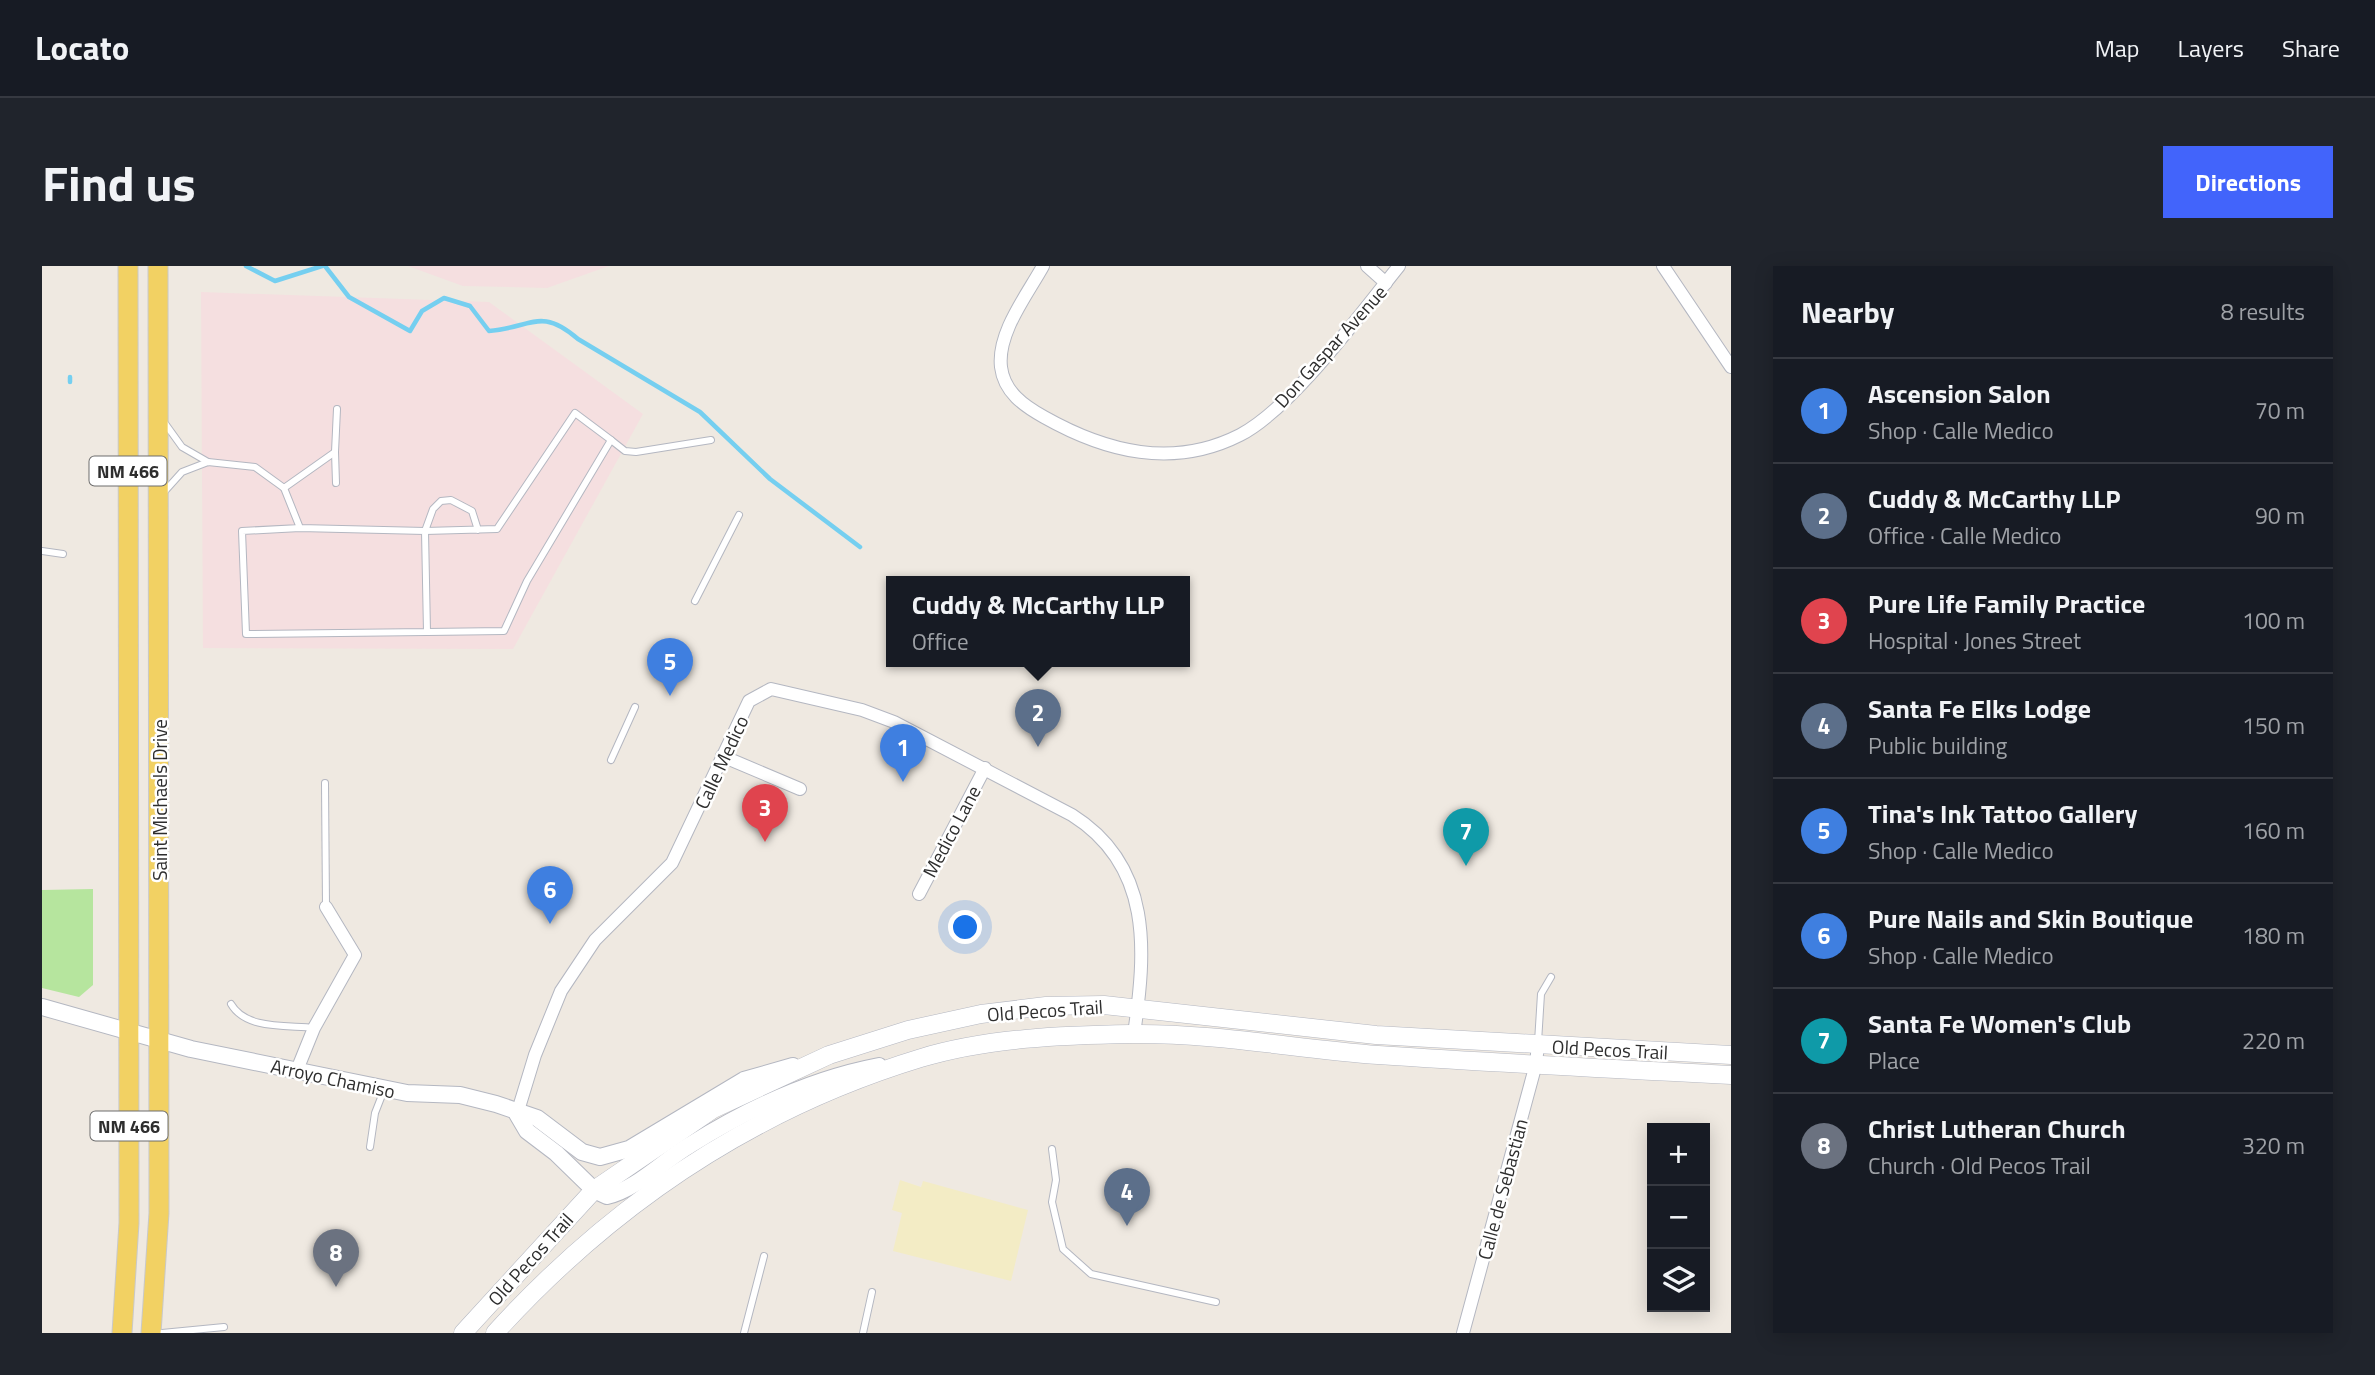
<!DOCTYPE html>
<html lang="en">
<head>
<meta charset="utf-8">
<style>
	:root { --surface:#171b24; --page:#20242c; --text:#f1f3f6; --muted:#9ea1a6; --line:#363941; --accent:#4264fb }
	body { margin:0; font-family:"Titillium Web",sans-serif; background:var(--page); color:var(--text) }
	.controls { position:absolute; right:21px; bottom:21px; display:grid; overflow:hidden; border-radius:0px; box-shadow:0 4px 18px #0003 }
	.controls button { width:63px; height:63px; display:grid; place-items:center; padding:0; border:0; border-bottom:2px solid var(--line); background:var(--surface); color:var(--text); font:35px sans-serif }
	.you { position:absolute; left:924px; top:662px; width:24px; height:24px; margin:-18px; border:5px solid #fff; border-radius:50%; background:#1a73e8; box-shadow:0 0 0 10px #1a73e833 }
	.badge { display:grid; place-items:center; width:46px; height:46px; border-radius:50%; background:var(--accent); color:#fff; font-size:23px; font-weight:700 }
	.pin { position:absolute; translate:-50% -58px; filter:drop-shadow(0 2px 4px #0008) }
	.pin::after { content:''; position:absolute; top:37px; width:24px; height:21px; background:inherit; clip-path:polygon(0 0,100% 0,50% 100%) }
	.popup { position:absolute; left:844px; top:310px; width:304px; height:91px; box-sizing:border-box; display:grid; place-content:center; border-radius:0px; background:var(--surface); filter:drop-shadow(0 2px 5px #0005); font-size:23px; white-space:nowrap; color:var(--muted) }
	.popup b { font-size:26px; color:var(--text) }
	.popup::after { content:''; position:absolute; left:50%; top:100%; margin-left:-14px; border:14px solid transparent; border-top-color:var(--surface) }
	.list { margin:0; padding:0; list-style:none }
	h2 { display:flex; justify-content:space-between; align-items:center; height:91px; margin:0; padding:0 28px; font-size:30px }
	h2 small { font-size:23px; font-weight:400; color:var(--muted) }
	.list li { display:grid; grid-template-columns:46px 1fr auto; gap:21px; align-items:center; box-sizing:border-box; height:105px; padding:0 28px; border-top:2px solid var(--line) }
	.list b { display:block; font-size:26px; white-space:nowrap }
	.list p { margin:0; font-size:23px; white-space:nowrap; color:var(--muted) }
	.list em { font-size:23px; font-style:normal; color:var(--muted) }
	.icon { flex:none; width:38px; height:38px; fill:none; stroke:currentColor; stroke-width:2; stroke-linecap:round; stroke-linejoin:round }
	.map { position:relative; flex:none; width:1689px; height:1067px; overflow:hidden; border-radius:0px }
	header { display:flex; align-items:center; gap:42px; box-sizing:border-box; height:98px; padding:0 35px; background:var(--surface); border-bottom:2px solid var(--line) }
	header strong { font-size:33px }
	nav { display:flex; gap:38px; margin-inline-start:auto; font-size:24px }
	.intro { display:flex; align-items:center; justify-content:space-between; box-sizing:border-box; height:168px; padding:0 42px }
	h1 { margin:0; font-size:49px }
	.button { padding:18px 32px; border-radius:0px; background:var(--accent); color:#fff; font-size:24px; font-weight:700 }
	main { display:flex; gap:42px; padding:0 42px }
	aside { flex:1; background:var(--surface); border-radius:0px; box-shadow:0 4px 18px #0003 }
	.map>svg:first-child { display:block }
	.medical { fill:#f5dfe0 }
	.green { fill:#b6e59e }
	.sand { fill:#f3ecc5 }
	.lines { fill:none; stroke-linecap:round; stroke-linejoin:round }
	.stream { stroke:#75cff0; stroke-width:4.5 }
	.service-casing { stroke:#b4b7c1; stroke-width:8 }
	.minor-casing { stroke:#b4b7c1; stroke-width:14 }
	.tertiary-casing { stroke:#b4b7c1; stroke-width:18 }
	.secondary-casing { stroke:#b4b7c1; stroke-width:19 }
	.primary-casing { stroke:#c9c9c9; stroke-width:21 }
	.service { stroke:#fff; stroke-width:6 }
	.minor { stroke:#fff; stroke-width:12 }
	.tertiary { stroke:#fff; stroke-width:16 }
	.secondary { stroke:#fff; stroke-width:18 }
	.primary { stroke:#f2d163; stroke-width:19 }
	.labels { text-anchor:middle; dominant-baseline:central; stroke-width:5; stroke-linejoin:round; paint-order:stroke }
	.shield { fill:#fff; stroke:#6d6d6d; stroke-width:2 }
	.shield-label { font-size:18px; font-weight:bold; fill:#2e2e2e }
	.street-label { font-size:19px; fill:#2e2e2e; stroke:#fff }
</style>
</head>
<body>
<header>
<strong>Locato</strong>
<nav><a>Map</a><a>Layers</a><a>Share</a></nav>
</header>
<div class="intro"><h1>Find us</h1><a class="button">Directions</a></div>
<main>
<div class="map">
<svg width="1689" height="1067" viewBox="0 0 1689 1067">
	<rect width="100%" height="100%" fill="#efe9e1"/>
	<g class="medical">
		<path d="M366,0H567L505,22L421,20Z"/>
		<path d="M159,26L447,36L601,148L471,383L161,382Z"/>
	</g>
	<path class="green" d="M51,623V719L37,731L0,722V624Z"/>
	<path class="sand" d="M858,914L879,921L881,915L986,944L969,1015L851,985L860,947L850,944Z"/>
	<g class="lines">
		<g class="stream">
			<path d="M204,0L233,15L280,0"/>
			<path d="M283,0L307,31L368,65L380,45L402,32L428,40L447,65C489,62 498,40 536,73L658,146L728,213L818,281"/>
			<path d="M28,116V111"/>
		</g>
		<defs>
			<g id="service">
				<path d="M122,156L140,181L166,196"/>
				<path d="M569,174L583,185L594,186L669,174"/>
				<path d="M293,186L294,217"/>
				<path d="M242,222L258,262L200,265L204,368L385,366L383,265L258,262"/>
				<path d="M122,226L140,206L166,196L213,201L242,222L293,186L295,143"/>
				<path d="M0,285L21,288"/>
				<path d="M653,335L697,249"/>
				<path d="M385,366L462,365L485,315L569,174L533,147L455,263L383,265L391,243L399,235L409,234L430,245L436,264"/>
				<path d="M569,494L593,441"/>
				<path d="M283,517L284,641"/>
				<path d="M189,738C204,764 245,759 272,762"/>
				<path d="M1496,776L1499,728L1509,711"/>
				<path d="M328,881L333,847L342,824"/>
				<path d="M1010,883L1014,914L1010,936L1021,983L1049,1008L1174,1036"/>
				<path d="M120,1067L182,1061"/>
				<path d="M702,1067L722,990"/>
				<path d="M821,1067L830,1026"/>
			</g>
			<g id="minor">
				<path d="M1001,0C985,29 955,67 959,101C962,126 982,140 1002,151C1064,186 1131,203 1198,169C1250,142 1319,47 1357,0"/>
				<path d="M1325,0L1344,17"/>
				<path d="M1621,0L1689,101"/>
				<path d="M680,490L758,523"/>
				<path d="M877,628L943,502"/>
				<path d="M255,804L272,762L313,689L284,641"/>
				<path d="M475,848L493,789L519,725L553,674L630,597L707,435L729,423L820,444L852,456L1030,549C1111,600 1104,685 1092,768"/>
				<path d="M1421,1067L1494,798L1496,778"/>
			</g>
			<g id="tertiary">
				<path d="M0,741L149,783L365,827L418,829L454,838L495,852L540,886L558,891L587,883L702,814L751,800"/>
				<path d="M475,848L485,865L514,887L552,924L565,930C595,923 622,894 648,879C707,842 769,813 837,800"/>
			</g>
			<g id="secondary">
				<path d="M421,1067L552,924L671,843L787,789L866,764L939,748L1004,740L1062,739L1334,769L1689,789"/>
				<path d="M453,1067C571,937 711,843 879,792C945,772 1022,769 1090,768C1172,767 1255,783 1336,789C1454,797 1571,803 1689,809"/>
			</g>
			<g id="primary">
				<path d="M80,1067L87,957L86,0"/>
				<path d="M109,1067L117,947L116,0"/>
			</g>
		</defs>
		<use href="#service" class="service-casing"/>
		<use href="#minor" class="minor-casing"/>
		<use href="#tertiary" class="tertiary-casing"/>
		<use href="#secondary" class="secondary-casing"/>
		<use href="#primary" class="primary-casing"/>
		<use href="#service" class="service"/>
		<use href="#minor" class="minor"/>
		<use href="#tertiary" class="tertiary"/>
		<use href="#secondary" class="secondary"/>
		<use href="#primary" class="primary"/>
	</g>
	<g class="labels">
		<g class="shield">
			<rect x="47.5" y="190.5" width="77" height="29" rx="5"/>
			<rect x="48.5" y="845.5" width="77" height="29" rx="5"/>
		</g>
		<g class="shield-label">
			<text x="86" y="205">NM 466</text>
			<text x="87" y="860">NM 466</text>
		</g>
		<g class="street-label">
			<text transform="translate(1288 80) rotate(-48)">Don Gaspar Avenue</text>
			<text transform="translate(679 496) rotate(-65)">Calle Medico</text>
			<text transform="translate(117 534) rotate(-90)">Saint Michaels Drive</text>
			<text transform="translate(909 565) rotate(-62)">Medico Lane</text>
			<text transform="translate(1003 744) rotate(-4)">Old Pecos Trail</text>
			<text transform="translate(1568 783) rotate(3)">Old Pecos Trail</text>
			<text transform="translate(291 812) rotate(12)">Arroyo Chamiso</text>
			<text transform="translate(1460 923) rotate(-75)">Calle de Sebastian</text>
			<text transform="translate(488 993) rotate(-48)">Old Pecos Trail</text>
		</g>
	</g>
</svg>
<div class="controls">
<button>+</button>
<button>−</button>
<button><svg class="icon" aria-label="layers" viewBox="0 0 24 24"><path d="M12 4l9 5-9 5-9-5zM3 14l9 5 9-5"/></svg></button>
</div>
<div class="you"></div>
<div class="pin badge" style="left:861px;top:516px;background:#3f7fe0">1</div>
<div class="pin badge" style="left:996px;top:481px;background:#5c6f8a">2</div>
<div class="popup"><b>Cuddy &amp; McCarthy LLP</b>Office</div>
<div class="pin badge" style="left:723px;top:576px;background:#e0444e">3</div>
<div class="pin badge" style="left:1085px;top:960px;background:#5c6f8a">4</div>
<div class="pin badge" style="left:628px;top:430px;background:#3f7fe0">5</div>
<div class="pin badge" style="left:508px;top:658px;background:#3f7fe0">6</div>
<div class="pin badge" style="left:1424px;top:600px;background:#0f9aa8">7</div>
<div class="pin badge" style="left:294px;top:1021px;background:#6b7280">8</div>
</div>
<aside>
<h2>Nearby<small>8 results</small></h2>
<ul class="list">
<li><span class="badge" style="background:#3f7fe0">1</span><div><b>Ascension Salon</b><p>Shop · Calle Medico</p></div><em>70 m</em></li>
<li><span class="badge" style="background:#5c6f8a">2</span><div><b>Cuddy &amp; McCarthy LLP</b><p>Office · Calle Medico</p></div><em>90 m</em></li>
<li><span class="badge" style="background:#e0444e">3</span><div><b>Pure Life Family Practice</b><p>Hospital · Jones Street</p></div><em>100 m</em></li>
<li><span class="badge" style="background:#5c6f8a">4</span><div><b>Santa Fe Elks Lodge</b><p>Public building</p></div><em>150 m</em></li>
<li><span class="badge" style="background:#3f7fe0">5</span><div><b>Tina's Ink Tattoo Gallery</b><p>Shop · Calle Medico</p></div><em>160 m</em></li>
<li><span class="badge" style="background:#3f7fe0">6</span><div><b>Pure Nails and Skin Boutique</b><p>Shop · Calle Medico</p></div><em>180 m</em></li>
<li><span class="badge" style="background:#0f9aa8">7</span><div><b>Santa Fe Women's Club</b><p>Place</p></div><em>220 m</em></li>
<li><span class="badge" style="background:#6b7280">8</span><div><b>Christ Lutheran Church</b><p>Church · Old Pecos Trail</p></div><em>320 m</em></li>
</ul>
</aside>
</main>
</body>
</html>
